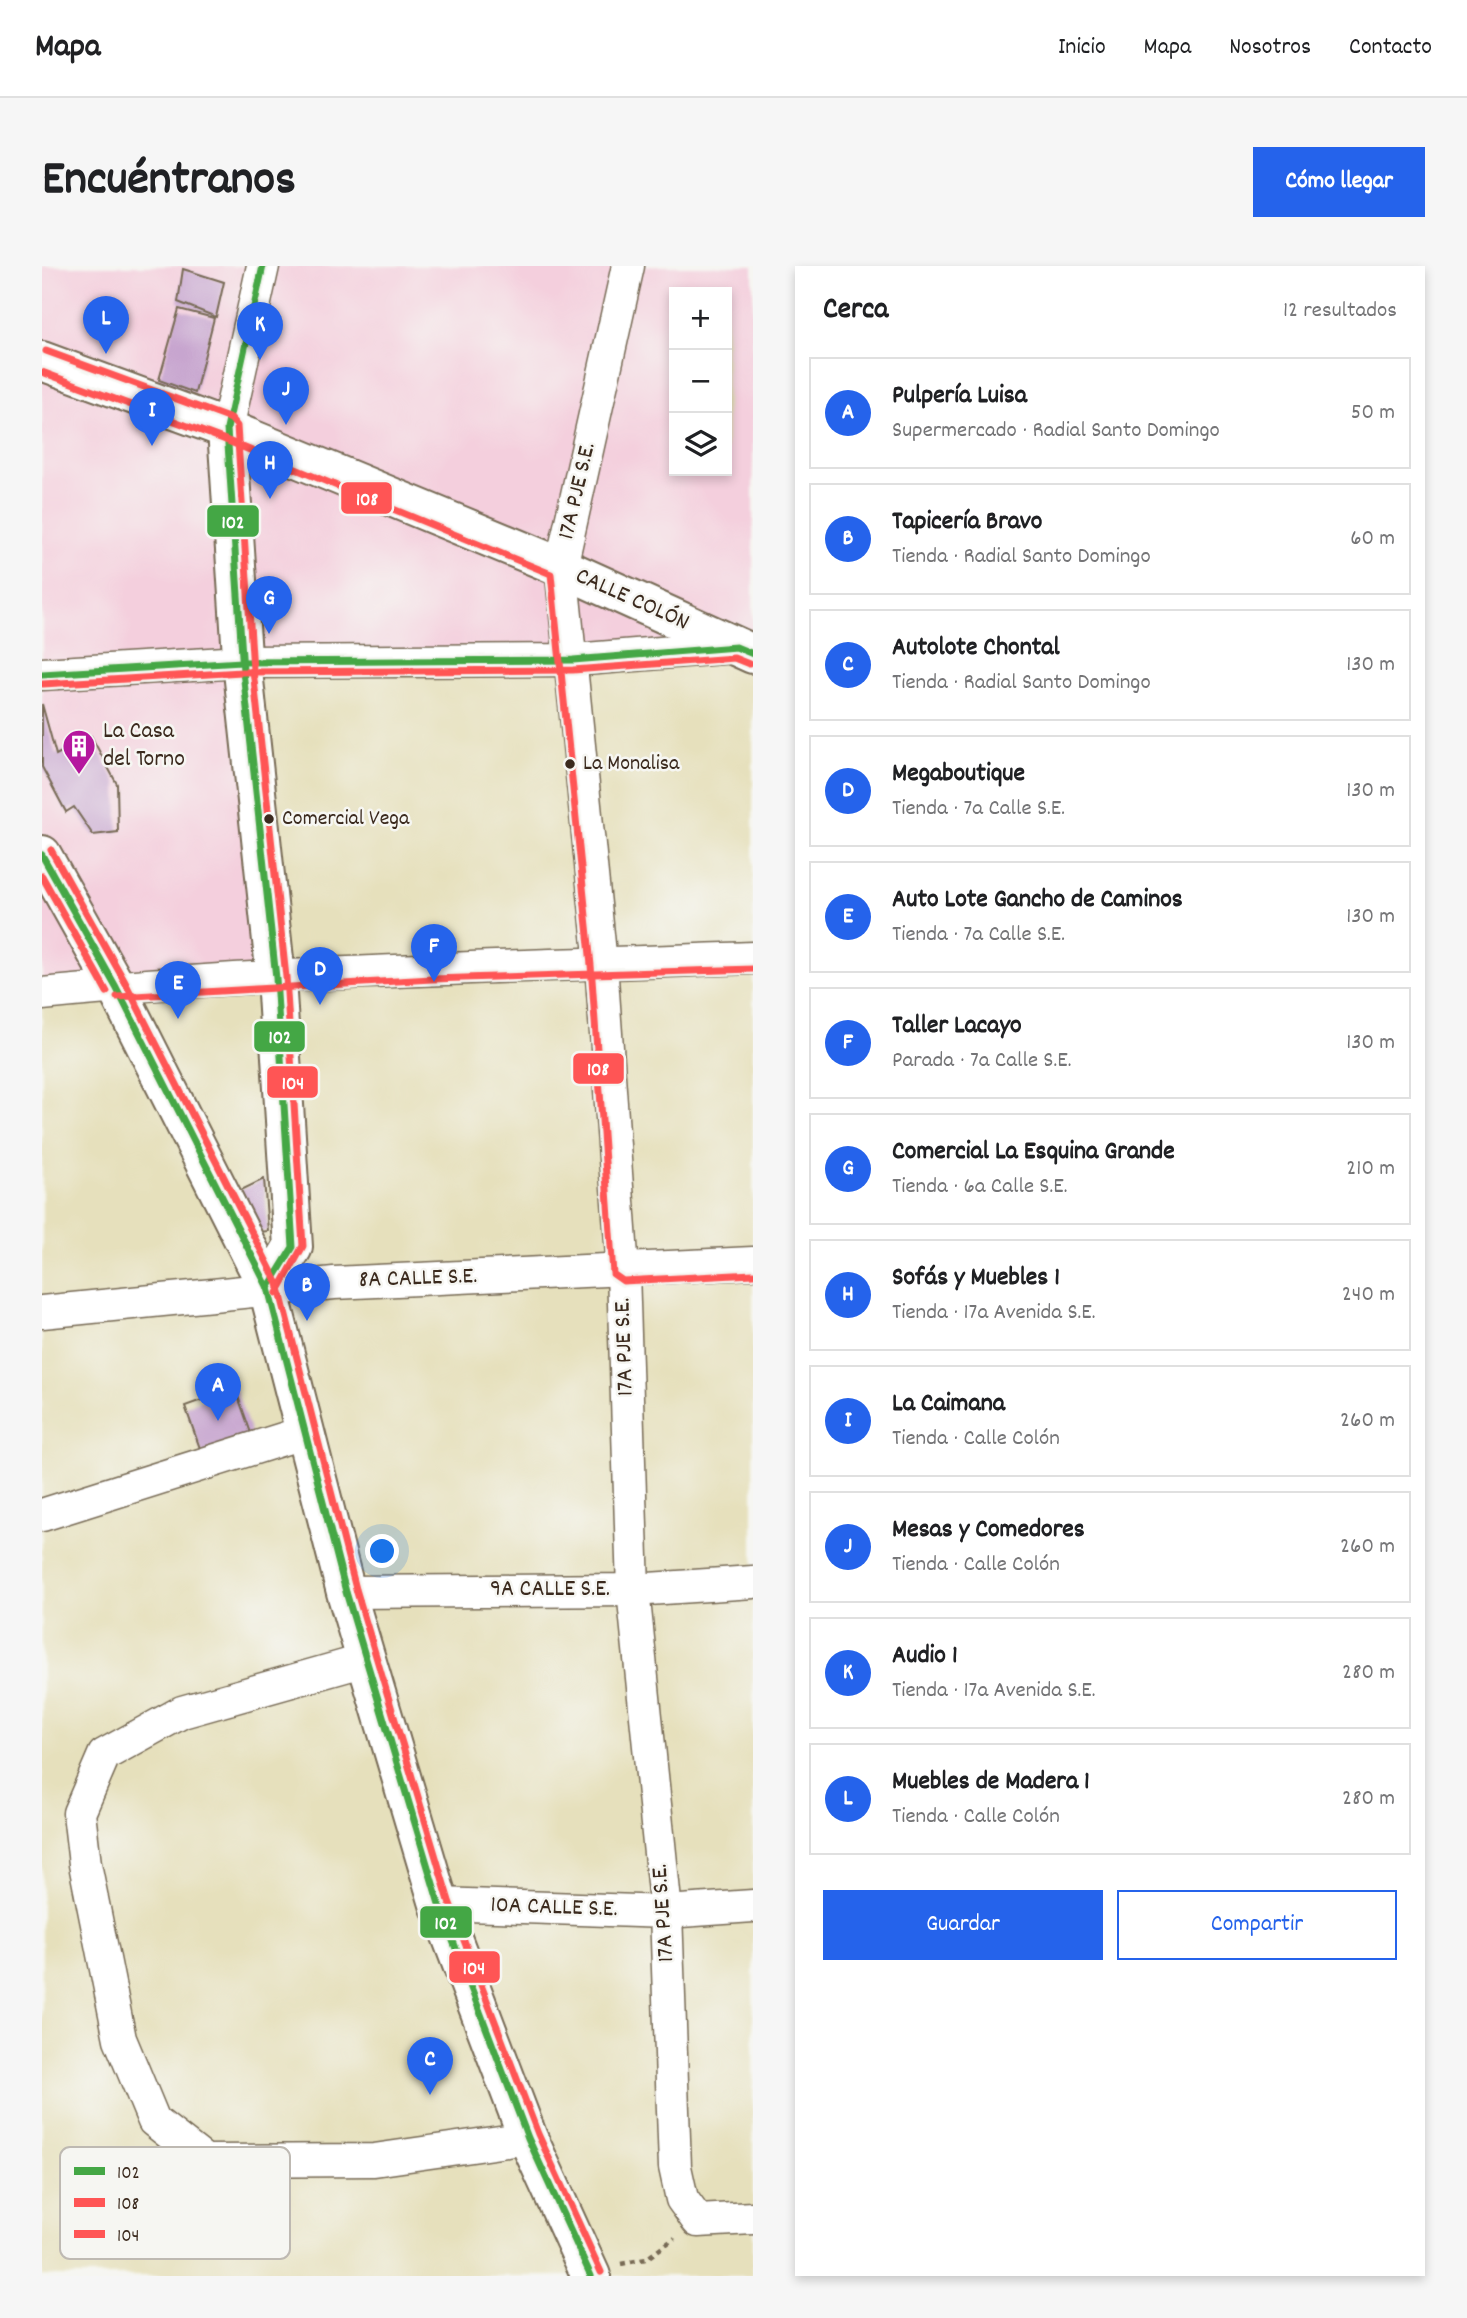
<!DOCTYPE html>
<html lang="es">
<head>
<meta charset="utf-8">
<style>
	:root { --surface:#fff; --page:#f6f6f6; --text:#202124; --muted:#757577; --line:#e0e0e0; --accent:#2563eb }
	body { margin:0; font-family:Dekko,sans-serif; background:var(--page); color:var(--text) }
	.controls { position:absolute; right:21px; top:21px; display:grid; overflow:hidden; border-radius:0px; box-shadow:0 4px 10px #0003 }
	.controls button { width:63px; height:63px; display:grid; place-items:center; padding:0; border:0; border-bottom:2px solid var(--line); background:var(--surface); color:var(--text); font:35px sans-serif }
	.you { position:absolute; left:341px; top:1286px; width:24px; height:24px; margin:-18px; border:5px solid #fff; border-radius:50%; background:#1a73e8; box-shadow:0 0 0 10px #1a73e833 }
	.badge { display:grid; place-items:center; width:46px; height:46px; border-radius:50%; background:var(--accent); color:#fff; font-size:23px; font-weight:700 }
	.pin { position:absolute; translate:-50% -58px; filter:drop-shadow(0 2px 4px #0008) }
	.pin::after { content:''; position:absolute; top:37px; width:24px; height:21px; background:inherit; clip-path:polygon(0 0,100% 0,50% 100%) }
	.list { margin:0; padding:0; list-style:none }
	h2 { display:flex; justify-content:space-between; align-items:center; height:91px; margin:0; padding:0 28px; font-size:30px }
	h2 small { font-size:23px; font-weight:400; color:var(--muted) }
	.list li { display:grid; grid-template-columns:46px 1fr auto; gap:21px; align-items:center; box-sizing:border-box; height:112px; margin:0 14px 14px; padding:0 14px; border:2px solid var(--line); border-radius:0px }
	.list b { display:block; font-size:26px; white-space:nowrap }
	.list p { margin:0; font-size:23px; white-space:nowrap; color:var(--muted) }
	.list em { font-size:23px; font-style:normal; color:var(--muted) }
	.actions { display:flex; gap:14px; padding:21px 28px }
	.actions a { flex:1; padding:16px 0; border:2px solid var(--accent); border-radius:0px; text-align:center; font-size:24px; color:var(--accent) }
	.actions .main { background:var(--accent); color:#fff }
	.icon { flex:none; width:38px; height:38px; fill:none; stroke:currentColor; stroke-width:2; stroke-linecap:round; stroke-linejoin:round }
	.map { position:relative; flex:none; width:711px; height:2010px; overflow:hidden; border-radius:0px }
	header { display:flex; align-items:center; gap:42px; box-sizing:border-box; height:98px; padding:0 35px; background:var(--surface); border-bottom:2px solid var(--line) }
	header strong { font-size:33px }
	nav { display:flex; gap:38px; margin-inline-start:auto; font-size:24px }
	.intro { display:flex; align-items:center; justify-content:space-between; box-sizing:border-box; height:168px; padding:0 42px }
	h1 { margin:0; font-size:49px }
	.button { padding:18px 32px; border-radius:0px; background:var(--accent); color:#fff; font-size:24px; font-weight:700 }
	main { display:flex; gap:42px; padding:0 42px }
	aside { flex:1; background:var(--surface); border-radius:0px; box-shadow:0 4px 10px #0003 }
	.map>svg:first-child { display:block }
	.built { fill:#f4cfdd; fill-rule:evenodd }
	.building { fill:#c7a5cf }
	.lines { fill:none; stroke-linecap:round; stroke-linejoin:round }
	.street-casing { stroke:#776a55; stroke-width:35 }
	.secondary-casing { stroke:#776a55; stroke-width:42 }
	.path { stroke:#776a55; stroke-width:4.5; stroke-dasharray:5 5; stroke-linecap:butt }
	.street { stroke:#fff; stroke-width:32 }
	.secondary { stroke:#fff; stroke-width:38 }
	.bus-1-casing { stroke:#f6f6f2; stroke-width:12 }
	.bus-2-casing { stroke:#f6f6f2; stroke-width:12 }
	.bus-3-casing { stroke:#f6f6f2; stroke-width:12 }
	.bus-1 { stroke:#44a745; stroke-width:7 }
	.bus-2 { stroke:#f55; stroke-width:7 }
	.bus-3 { stroke:#f55; stroke-width:7 }
	.bus-dot { fill:#3b2a1e; stroke:#f6f6f2; stroke-width:2.5 }
	.labels { text-anchor:middle; dominant-baseline:central; stroke-width:5; stroke-linejoin:round; paint-order:stroke }
	.bus-label { font-size:22px; fill:#3b2a1e; stroke:#f6f6f2; text-anchor:start }
	.street-label { font-size:24px; fill:#3b2a1e; stroke:#f6f6f2 }
	.poi-label { font-size:24px; fill:#3b2a1e; stroke:#f6f6f2; text-anchor:start }
	.key { fill:#f6f6f2; stroke:#beb9b2; stroke-width:2 }
	.key-label { font-size:19px; fill:#3b2a1e }
	.line-badge { stroke:#f6f6f2; stroke-width:2.5 }
	.badge-label { font-size:19px; text-anchor:middle; font-weight:bold; fill:#fff }
</style>
</head>
<body>
<header>
<strong>Mapa</strong>
<nav><a>Inicio</a><a>Mapa</a><a>Nosotros</a><a>Contacto</a></nav>
</header>
<div class="intro"><h1>Encuéntranos</h1><a class="button">Cómo llegar</a></div>
<main>
<div class="map">
<svg width="711" height="2010" viewBox="0 0 711 2010">
	<rect width="100%" height="100%" fill="#f6f6f2"/>
	<filter id="ink" filterUnits="userSpaceOnUse"><feTurbulence type="fractalNoise" baseFrequency=".0143" numOctaves="2"/><feDisplacementMap in="SourceGraphic" scale="14" xChannelSelector="R" yChannelSelector="G"/><feConvolveMatrix kernelMatrix="1 2 1 2 8 2 1 2 1" color-interpolation-filters="sRGB"/></filter>
	<filter id="wash" filterUnits="userSpaceOnUse"><feTurbulence type="fractalNoise" baseFrequency=".00686" numOctaves="4" result="noise"/><feDisplacementMap in="SourceGraphic" scale="28" xChannelSelector="R" yChannelSelector="G"/><feGaussianBlur stdDeviation="1.57" result="paint"/><feColorMatrix in="noise" values="0 0 0 0 0 0 0 0 0 0 0 0 0 0 0 0 0 1.4 0 .05"/><feComposite in="paint" operator="in"/></filter>
	<g filter="url(#wash)">
		<rect width="100%" height="100%" fill="#e6e0bc"/>
		<path class="built" d="M0,0H711V388L201,405L234,717L0,728ZM632,26H685V205H632Z"/>
		<g id="blocks">
			<g class="building">
				<path d="M141,3L182,16L174,51L136,36Z"/>
				<path d="M137,43L172,52L153,127L117,114Z"/>
				<path d="M0,438L14,489L49,470L75,518L76,566L51,569L32,541L24,546L0,501Z"/>
				<path d="M222,913L226,965L212,967L193,927Z"/>
				<path d="M193,1122L210,1170L160,1188L143,1140Z"/>
			</g>
		</g>
	</g>
	<g filter="url(#ink)">
		<use href="#blocks" fill-opacity="0" stroke="#776a55" stroke-width="2"/>
		<g class="lines">
			<defs>
				<g id="street">
					<path d="M586,0L519,301L559,698L581,1005L591,1324L624,1646L633,1901L640,1933L656,1955L711,1952"/>
					<path d="M185,163L221,0"/>
					<path d="M0,408L200,396L531,394L694,381"/>
					<path d="M0,728C236,705 474,701 711,692"/>
					<path d="M0,1046L292,1017L711,997"/>
					<path d="M0,1249L263,1166"/>
					<path d="M304,1326L591,1324L711,1316"/>
					<path d="M324,1394L140,1446L62,1489L37,1547L43,1598L78,1773L112,1855L163,1895L332,1894L486,1872"/>
					<path d="M397,1638L624,1646L711,1640"/>
				</g>
				<g id="secondary">
					<path d="M0,95L185,163L519,301L711,388"/>
					<path d="M185,163L201,405L234,712L251,981L226,1022"/>
					<path d="M0,589L74,721L226,1022L304,1326L397,1638L486,1872L549,2010"/>
				</g>
			</defs>
			<use href="#street" class="street-casing"/>
			<use href="#secondary" class="secondary-casing"/>
			<path class="path" d="M579,1998L604,1993L633,1972"/>
			<use href="#street" class="street"/>
			<use href="#secondary" class="secondary"/>
			<defs>
				<g id="bus-1">
					<path d="M221,0L185,163L201,405L234,712L251,981L226,1022"/>
					<path d="M0,408L200,396L531,394L694,381L711,388"/>
					<path d="M0,589L74,721L226,1022L304,1326L397,1638L486,1872L549,2010"/>
				</g>
				<g id="bus-2">
					<path d="M0,106L181,173L509,308L549,699L571,1008L581,1015L711,1008"/>
					<path d="M1,418L200,406L531,404L692,392L707,398"/>
					<path d="M0,610L65,726"/>
					<path d="M75,731L390,713L711,703"/>
				</g>
				<g id="bus-3">
					<path d="M4,85L189,153L195,160L211,404L244,711L261,980L235,1027"/>
					<path d="M9,584L83,716L236,1018L314,1323L407,1635L496,1868L559,2006"/>
				</g>
			</defs>
			<use href="#bus-1" class="bus-1-casing"/>
			<use href="#bus-2" class="bus-2-casing"/>
			<use href="#bus-3" class="bus-3-casing"/>
			<use href="#bus-1" class="bus-1"/>
			<use href="#bus-2" class="bus-2"/>
			<use href="#bus-3" class="bus-3"/>
		</g>
	</g>
	<defs>
		<symbol id="building-pin" viewBox="-11 -11 22 30"><path d="M0 17L-7.5 6A9.5 9.5 0 1 1 7.5 6Z" fill="#b5179e" stroke="#f6f6f2"/><path d="M-4-6H4V6H1V3H-1V6H-4ZM-2.5-4.3h1.7v1.8h-1.7ZM.8-4.3h1.7v1.8H.8ZM-2.5-1h1.7V.8h-1.7ZM.8-1h1.7V.8H.8Z" fill="#fff"/></symbol>
	</defs>
	<g fill-rule="evenodd">
		<use href="#building-pin" x="18" y="461" width="38" height="52"/>
	</g>
	<g class="bus-dot">
		<circle cx="528" cy="498" r="6"/>
		<circle cx="227" cy="553" r="6"/>
	</g>
	<g class="labels">
		<g class="bus-label">
			<text x="541" y="498">La Monalisa</text>
			<text x="240" y="553">Comercial Vega</text>
		</g>
		<g class="street-label">
			<text transform="translate(536 225) rotate(-77)">17A PJE S.E.</text>
			<text transform="translate(590 334) rotate(24)">CALLE COLÓN</text>
			<text transform="translate(376 1013) rotate(-2)">8A CALLE S.E.</text>
			<text transform="translate(583 1081) rotate(-92)">17A PJE S.E.</text>
			<text x="508" y="1324">9A CALLE S.E.</text>
			<text transform="translate(512 1642) rotate(2)">10A CALLE S.E.</text>
			<text transform="translate(622 1647) rotate(-94)">17A PJE S.E.</text>
		</g>
		<g class="poi-label">
			<text x="61" y="466">La Casa<tspan x="61" dy="28">del Torno</tspan></text>
		</g>
	</g>
	<rect x="18" y="1881" width="230" height="112" rx="10" class="key"/>
	<rect x="32" y="1901" width="31" height="8" fill="#44a745"/>
	<rect x="32" y="1932" width="31" height="9" fill="#f55"/>
	<rect x="32" y="1964" width="31" height="8" fill="#f55"/>
	<g class="key-label">
		<text x="75" y="1912">102</text>
		<text x="75" y="1943">108</text>
		<text x="75" y="1975">104</text>
	</g>
	<g class="line-badge">
		<rect x="298" y="215" width="53" height="34" rx="7" fill="#f55"/>
		<rect x="164" y="238" width="54" height="34" rx="7" fill="#44a745"/>
		<rect x="211" y="754" width="53" height="33" rx="7" fill="#44a745"/>
		<rect x="530" y="786" width="53" height="33" rx="7" fill="#f55"/>
		<rect x="224" y="799" width="53" height="34" rx="7" fill="#f55"/>
		<rect x="377" y="1639" width="54" height="34" rx="7" fill="#44a745"/>
		<rect x="406" y="1684" width="53" height="34" rx="7" fill="#f55"/>
	</g>
	<g class="badge-label">
		<text x="325" y="239">108</text>
		<text x="191" y="262">102</text>
		<text x="238" y="777">102</text>
		<text x="556" y="809">108</text>
		<text x="251" y="823">104</text>
		<text x="404" y="1663">102</text>
		<text x="432" y="1708">104</text>
	</g>
</svg>
<div class="controls">
<button>+</button>
<button>−</button>
<button><svg class="icon" aria-label="layers" viewBox="0 0 24 24"><path d="M12 4l9 5-9 5-9-5zM3 14l9 5 9-5"/></svg></button>
</div>
<div class="you"></div>
<div class="pin badge" style="left:176px;top:1155px">A</div>
<div class="pin badge" style="left:265px;top:1055px">B</div>
<div class="pin badge" style="left:388px;top:1829px">C</div>
<div class="pin badge" style="left:278px;top:739px">D</div>
<div class="pin badge" style="left:136px;top:753px">E</div>
<div class="pin badge" style="left:392px;top:716px">F</div>
<div class="pin badge" style="left:227px;top:368px">G</div>
<div class="pin badge" style="left:228px;top:233px">H</div>
<div class="pin badge" style="left:110px;top:180px">I</div>
<div class="pin badge" style="left:244px;top:159px">J</div>
<div class="pin badge" style="left:218px;top:94px">K</div>
<div class="pin badge" style="left:64px;top:88px">L</div>
</div>
<aside>
<h2>Cerca<small>12 resultados</small></h2>
<ul class="list">
<li><span class="badge">A</span><div><b>Pulpería Luisa</b><p>Supermercado · Radial Santo Domingo</p></div><em>50 m</em></li>
<li><span class="badge">B</span><div><b>Tapicería Bravo</b><p>Tienda · Radial Santo Domingo</p></div><em>60 m</em></li>
<li><span class="badge">C</span><div><b>Autolote Chontal</b><p>Tienda · Radial Santo Domingo</p></div><em>130 m</em></li>
<li><span class="badge">D</span><div><b>Megaboutique</b><p>Tienda · 7a Calle S.E.</p></div><em>130 m</em></li>
<li><span class="badge">E</span><div><b>Auto Lote Gancho de Caminos</b><p>Tienda · 7a Calle S.E.</p></div><em>130 m</em></li>
<li><span class="badge">F</span><div><b>Taller Lacayo</b><p>Parada · 7a Calle S.E.</p></div><em>130 m</em></li>
<li><span class="badge">G</span><div><b>Comercial La Esquina Grande</b><p>Tienda · 6a Calle S.E.</p></div><em>210 m</em></li>
<li><span class="badge">H</span><div><b>Sofás y Muebles 1</b><p>Tienda · 17a Avenida S.E.</p></div><em>240 m</em></li>
<li><span class="badge">I</span><div><b>La Caimana</b><p>Tienda · Calle Colón</p></div><em>260 m</em></li>
<li><span class="badge">J</span><div><b>Mesas y Comedores</b><p>Tienda · Calle Colón</p></div><em>260 m</em></li>
<li><span class="badge">K</span><div><b>Audio 1</b><p>Tienda · 17a Avenida S.E.</p></div><em>280 m</em></li>
<li><span class="badge">L</span><div><b>Muebles de Madera 1</b><p>Tienda · Calle Colón</p></div><em>280 m</em></li>
</ul>
<div class="actions"><a class="main">Guardar</a><a>Compartir</a></div>
</aside>
</main>
</body>
</html>
